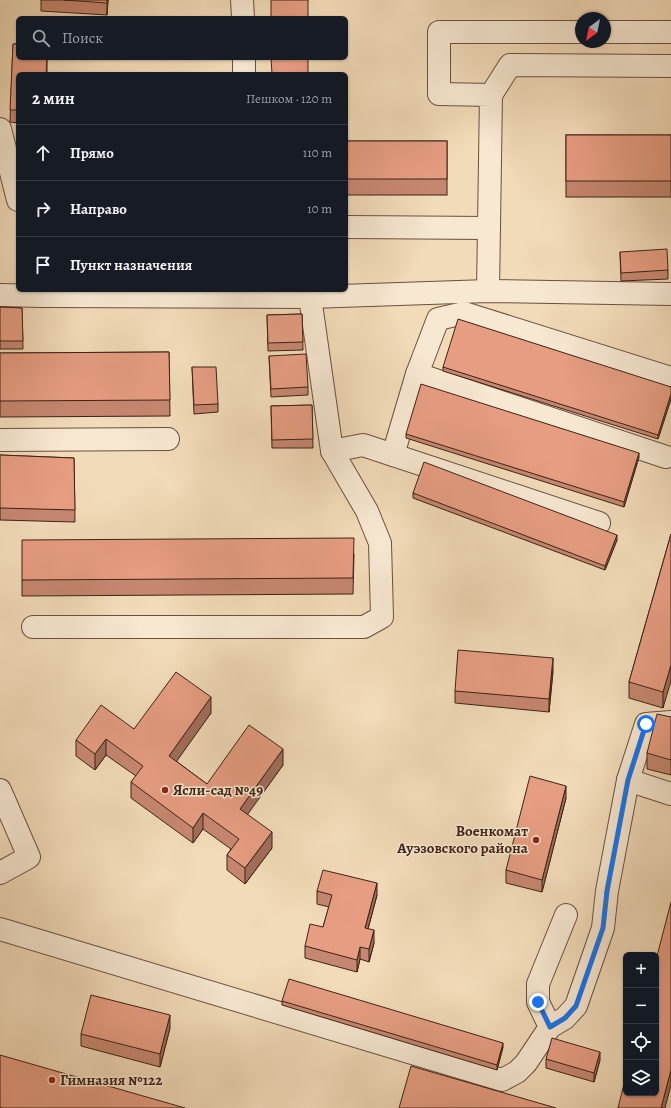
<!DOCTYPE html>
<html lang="ru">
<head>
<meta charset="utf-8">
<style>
	:root { --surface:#171b24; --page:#242831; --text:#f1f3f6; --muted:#9ea1a6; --line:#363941 }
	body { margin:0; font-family:Alegreya,serif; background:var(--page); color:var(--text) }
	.controls { position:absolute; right:12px; bottom:12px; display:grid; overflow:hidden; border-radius:6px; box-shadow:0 1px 3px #0004 }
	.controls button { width:36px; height:36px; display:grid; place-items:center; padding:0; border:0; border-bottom:1px solid var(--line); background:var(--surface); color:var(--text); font:20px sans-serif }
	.compass { position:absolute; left:575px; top:12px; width:36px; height:36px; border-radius:50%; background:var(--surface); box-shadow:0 1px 3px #0004; rotate:213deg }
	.stop { position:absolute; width:12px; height:12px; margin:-9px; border:3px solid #1a73e8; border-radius:50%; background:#fff }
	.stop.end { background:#1a73e8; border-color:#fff; box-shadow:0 1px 4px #0008 }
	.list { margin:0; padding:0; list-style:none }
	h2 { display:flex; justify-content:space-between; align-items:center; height:52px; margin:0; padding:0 16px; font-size:17px }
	h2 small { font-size:13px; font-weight:400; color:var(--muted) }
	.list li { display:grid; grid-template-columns:26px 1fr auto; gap:12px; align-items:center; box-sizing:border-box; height:56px; padding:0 16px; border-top:1px solid var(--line) }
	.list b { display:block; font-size:15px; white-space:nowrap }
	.list em { font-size:13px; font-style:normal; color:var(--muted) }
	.icon { flex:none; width:22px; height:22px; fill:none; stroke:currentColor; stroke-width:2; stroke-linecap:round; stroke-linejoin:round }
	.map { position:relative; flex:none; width:671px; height:1108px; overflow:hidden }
	.search { position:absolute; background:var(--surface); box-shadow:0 1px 3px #0004; left:16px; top:16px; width:332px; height:44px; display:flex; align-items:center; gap:10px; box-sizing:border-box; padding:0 14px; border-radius:6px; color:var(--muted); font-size:15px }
	.panel { position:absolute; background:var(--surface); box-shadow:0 1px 3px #0004; left:16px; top:72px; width:332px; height:220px; border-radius:6px }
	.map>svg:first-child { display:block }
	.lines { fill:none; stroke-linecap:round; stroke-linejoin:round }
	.minor-casing { stroke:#6a503f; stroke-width:24 }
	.minor { stroke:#f7e8d2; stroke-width:22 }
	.wall { fill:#c68770; stroke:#3d2216 }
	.shaded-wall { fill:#a16e5b; stroke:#3d2216 }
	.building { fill:#e69d82; stroke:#3d2216 }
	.route { stroke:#1a73e8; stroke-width:5 }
	.poi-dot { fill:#8f2418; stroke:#f7e8d2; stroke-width:1.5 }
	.labels { text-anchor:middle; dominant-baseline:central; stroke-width:3; stroke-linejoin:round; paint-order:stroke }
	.poi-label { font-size:15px; font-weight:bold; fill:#3d2216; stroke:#f7e8d2; text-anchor:start }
</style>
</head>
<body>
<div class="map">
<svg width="671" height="1108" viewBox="0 0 671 1108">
	<rect width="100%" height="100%" fill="#f2dbb9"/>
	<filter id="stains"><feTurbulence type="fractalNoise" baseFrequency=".005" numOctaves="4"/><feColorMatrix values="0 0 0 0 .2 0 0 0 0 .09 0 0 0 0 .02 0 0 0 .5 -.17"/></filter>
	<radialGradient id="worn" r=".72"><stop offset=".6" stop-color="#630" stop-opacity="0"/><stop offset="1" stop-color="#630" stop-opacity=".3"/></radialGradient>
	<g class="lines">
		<defs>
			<g id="minor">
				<path d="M242,0L243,18"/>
				<path d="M605,32H671"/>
				<path d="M244,58V74"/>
				<path d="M491,95L510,65L671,66"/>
				<path d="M0,129L18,200"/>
				<path d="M346,227L489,228"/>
				<path d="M41,290L42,296L310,297L488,291L671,294"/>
				<path d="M488,291L491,95L439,94V32H581"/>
				<path d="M0,295L42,296"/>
				<path d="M417,374L438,319L464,313L671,378"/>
				<path d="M0,440L168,439"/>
				<path d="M332,451L363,445L599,523"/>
				<path d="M393,455L417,374L666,457"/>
				<path d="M33,627H364L382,617L380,543L367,511L332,451L310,297"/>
				<path d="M628,780L671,794"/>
				<path d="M0,790L29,857L0,873"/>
				<path d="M0,929L502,1080L517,1072L526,1063L550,1027L565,1018L576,1006L603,928L607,891L628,780L646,724L671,722"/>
				<path d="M550,1027L538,1002V984L566,915"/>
			</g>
		</defs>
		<use href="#minor" class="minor-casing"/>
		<use href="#minor" class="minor"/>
	</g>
	<g class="wall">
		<path d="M41,0H108L107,15L41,11Z"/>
		<path d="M13,44H18V58H47V74H18V123L10,122Z"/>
		<rect x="566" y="135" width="105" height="62"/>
		<rect x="346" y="141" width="101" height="54"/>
		<path d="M620,252L668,270V279L621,281Z"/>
		<path d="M0,307L22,308L23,349H0Z"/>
		<path d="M302,314L303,350L268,351L267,315Z"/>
		<path d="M169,352L170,416L0,417V353Z"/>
		<path d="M269,356L308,387V395L271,397Z"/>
		<path d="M192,367L218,404V412L194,414Z"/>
		<path d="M443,367L671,387V399L658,439L443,371Z"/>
		<path d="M312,405L313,448H272L271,406Z"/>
		<path d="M406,434L639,457L624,507L406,438Z"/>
		<path d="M0,455L74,458L75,522L0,520Z"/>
		<path d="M413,493L617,540L605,570L413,498Z"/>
		<path d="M671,534L663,708L629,698V682Z"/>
		<path d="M354,554L353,594L22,596V580Z"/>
		<path d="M553,671L549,712L455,703V691Z"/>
		<path d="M211,713L176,761L207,784L283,765L247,814L272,848L245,884L227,870V855L231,849L203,829L193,843L131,798V782L136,776L106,755L95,770L76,756V740L134,729Z"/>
		<path d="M671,717V775L647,769V753Z"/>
		<path d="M566,798L542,892L506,883V870Z"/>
		<path d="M317,891L377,895L368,929L374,943L369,962L360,959L357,972L305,958V946L323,927L329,907L317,904Z"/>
		<path d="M282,1001L503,1047L497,1070L282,1005Z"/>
		<path d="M170,1028L160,1067L81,1046V1034Z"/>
		<path d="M546,1059L600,1060L594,1082L546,1068Z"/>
	</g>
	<g class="shaded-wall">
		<path d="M107,0H108L107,15Z"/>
		<path d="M671,394V399L658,439V435Z"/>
		<path d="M639,453V457L624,507V502Z"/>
		<path d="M617,535V540L605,570V566Z"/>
		<path d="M553,658V671L549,712V699Z"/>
		<path d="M671,665V681L663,708V692Z"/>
		<path d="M211,697V713L169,772V756Z"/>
		<path d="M106,739V755L95,770V754Z"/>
		<path d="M283,749V765L240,825V809Z"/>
		<path d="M566,786V798L542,892V880Z"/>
		<path d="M203,813V829L193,843V828Z"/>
		<path d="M272,832V848L245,884V868Z"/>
		<path d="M377,883V895L365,940V928Z"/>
		<path d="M374,930V943L369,962V949Z"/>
		<path d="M360,947V959L357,972V960Z"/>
		<path d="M170,1015V1028L160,1067V1054Z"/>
		<path d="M503,1043V1047L497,1070V1065Z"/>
		<path d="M600,1052V1060L594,1082V1073Z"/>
		<path d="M671,1070V1085L665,1108H661Z"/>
	</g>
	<g class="building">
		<path d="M64,0H107V3Z"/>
		<rect x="271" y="0" width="37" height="18"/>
		<path d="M13,44H18V58H47L46,74H18V110H10Z"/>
		<path d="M271,58H308V74H272Z"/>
		<rect x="566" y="135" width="105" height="46"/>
		<rect x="346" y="141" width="101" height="38"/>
		<path d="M667,249L668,270L621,273L620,252Z"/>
		<path d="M0,307L22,308L23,341H0Z"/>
		<path d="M302,314L303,342L268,343L267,315Z"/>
		<path d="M458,319L671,387V394L658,435L443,367Z"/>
		<path d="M169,352L170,400L0,401V353Z"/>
		<path d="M306,354L308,387L271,389L269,356Z"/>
		<path d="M192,367H216L218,404L194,405Z"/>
		<path d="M421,384L639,453L624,502L406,434Z"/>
		<path d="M312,405L313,439L272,440L271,406Z"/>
		<path d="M0,455L74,458L75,510L0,508Z"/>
		<path d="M424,462L617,535L605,566L413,493Z"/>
		<path d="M671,534V665L663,692L629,682Z"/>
		<path d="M354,538L353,578L22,580V540Z"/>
		<path d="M458,650L553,658L549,699L455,691Z"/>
		<path d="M176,672L211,697L169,756L207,784L249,725L283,749L240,809L272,832L245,868L227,855L239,839L203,813L193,828L131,782L143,766L106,739L95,754L76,740L101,705L134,729Z"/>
		<path d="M657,714L671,717V760L647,753Z"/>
		<path d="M530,776L566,786L542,880L506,870Z"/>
		<path d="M323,870L377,883L365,928L374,930L369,949L360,947L357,960L305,946L310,924L323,927L332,895L317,891Z"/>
		<path d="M671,902V1070L661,1108H618L626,1076V1093H656V960Z"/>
		<path d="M289,979L503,1043L497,1065L282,1001Z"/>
		<path d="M91,995L170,1015L160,1054L81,1034Z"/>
		<path d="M552,1038L600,1052L594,1073L546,1059Z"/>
		<path d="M0,1055L185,1108H3L0,1107Z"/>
		<path d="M411,1066L556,1108H399Z"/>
	</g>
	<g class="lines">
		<path class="route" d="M538,1002L550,1027L565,1018L576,1006L603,928L607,891L628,780L646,724"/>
	</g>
	<g class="poi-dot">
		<circle cx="165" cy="790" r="4"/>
		<circle cx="536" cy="840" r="4"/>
		<circle cx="52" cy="1080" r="4"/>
	</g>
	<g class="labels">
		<g class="poi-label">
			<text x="173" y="790">Ясли-сад №49</text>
			<text x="528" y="831" text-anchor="end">Военкомат<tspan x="528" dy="17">Ауэзовского района</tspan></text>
			<text x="60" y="1080">Гимназия №122</text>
		</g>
	</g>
	<rect width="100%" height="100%" filter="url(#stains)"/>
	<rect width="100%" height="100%" fill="url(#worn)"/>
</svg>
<div class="controls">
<button>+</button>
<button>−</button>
<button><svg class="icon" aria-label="locate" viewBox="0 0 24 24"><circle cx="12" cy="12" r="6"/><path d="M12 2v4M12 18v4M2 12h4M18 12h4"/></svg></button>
<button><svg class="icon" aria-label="layers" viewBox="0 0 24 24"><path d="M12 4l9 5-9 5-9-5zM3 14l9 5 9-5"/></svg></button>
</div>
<svg class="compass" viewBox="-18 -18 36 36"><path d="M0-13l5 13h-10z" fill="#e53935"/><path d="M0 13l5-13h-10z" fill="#9ea1a6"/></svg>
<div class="stop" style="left:646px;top:724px"></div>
<div class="stop end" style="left:538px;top:1002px"></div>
<div class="search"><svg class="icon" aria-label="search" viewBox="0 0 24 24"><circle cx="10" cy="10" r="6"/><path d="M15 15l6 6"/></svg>Поиск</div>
<section class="panel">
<h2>2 мин<small>Пешком · 120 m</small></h2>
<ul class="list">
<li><svg class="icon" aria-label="ahead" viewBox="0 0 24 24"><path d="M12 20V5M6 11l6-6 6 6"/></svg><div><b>Прямо</b></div><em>110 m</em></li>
<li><svg class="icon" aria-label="right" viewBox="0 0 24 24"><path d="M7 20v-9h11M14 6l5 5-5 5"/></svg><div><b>Направо</b></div><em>10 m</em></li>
<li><svg class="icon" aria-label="arrive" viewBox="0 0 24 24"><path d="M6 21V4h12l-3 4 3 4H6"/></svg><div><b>Пункт назначения</b></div></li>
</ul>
</section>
</div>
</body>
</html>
